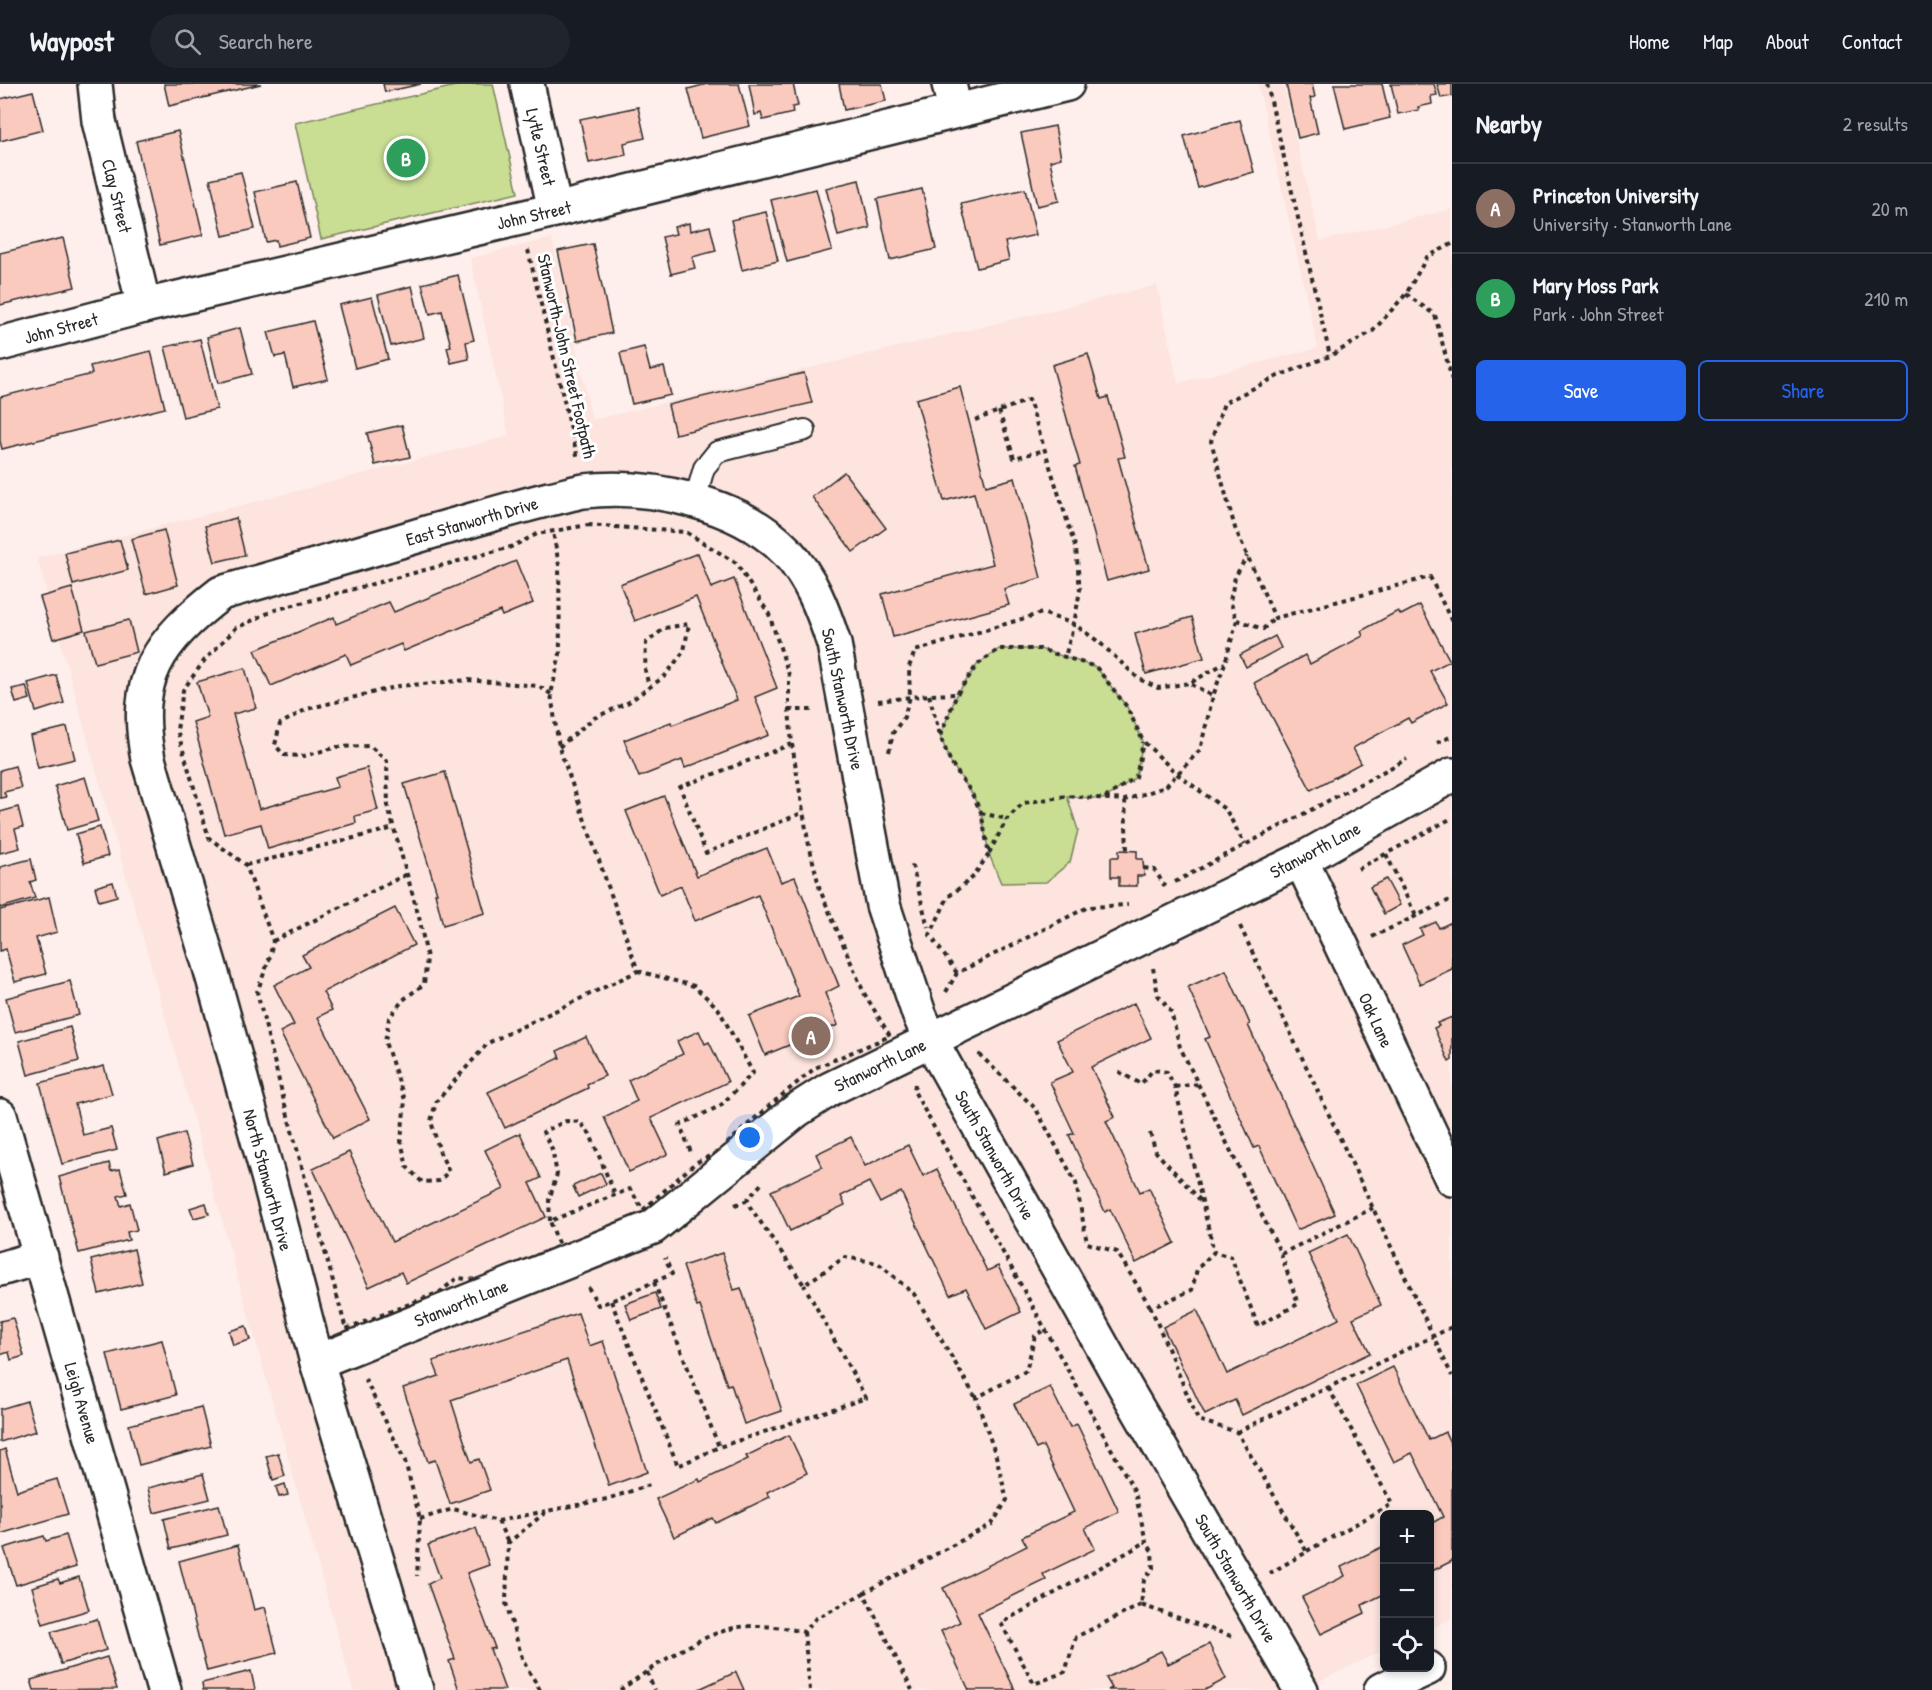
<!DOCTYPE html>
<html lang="en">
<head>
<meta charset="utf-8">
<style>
	:root { --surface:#171b24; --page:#20242c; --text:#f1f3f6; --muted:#9ea1a6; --line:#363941; --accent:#2563eb }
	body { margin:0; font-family:"Patrick Hand",sans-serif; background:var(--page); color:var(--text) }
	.controls { position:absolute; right:18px; bottom:18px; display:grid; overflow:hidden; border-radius:9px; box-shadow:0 3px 9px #0003 }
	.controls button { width:54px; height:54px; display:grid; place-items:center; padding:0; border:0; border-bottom:2px solid var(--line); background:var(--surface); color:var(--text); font:30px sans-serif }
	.you { position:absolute; left:750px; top:1054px; width:21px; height:21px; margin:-15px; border:4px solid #fff; border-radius:50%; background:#1a73e8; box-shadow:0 0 0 9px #1a73e833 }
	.badge { display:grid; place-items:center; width:39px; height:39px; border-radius:50%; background:var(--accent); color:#fff; font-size:20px; font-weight:700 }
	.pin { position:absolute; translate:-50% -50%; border:3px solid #fff; box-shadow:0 2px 6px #0006 }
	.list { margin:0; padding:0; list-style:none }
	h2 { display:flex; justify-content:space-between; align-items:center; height:78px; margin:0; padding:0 24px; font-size:26px }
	h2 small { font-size:20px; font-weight:400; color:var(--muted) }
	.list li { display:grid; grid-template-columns:39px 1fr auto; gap:18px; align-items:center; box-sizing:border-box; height:90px; padding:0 24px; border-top:2px solid var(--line) }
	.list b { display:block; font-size:22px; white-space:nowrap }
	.list p { margin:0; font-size:20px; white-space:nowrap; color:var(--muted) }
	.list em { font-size:20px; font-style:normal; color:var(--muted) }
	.actions { display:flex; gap:12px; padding:18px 24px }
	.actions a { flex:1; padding:14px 0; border:2px solid var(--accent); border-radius:9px; text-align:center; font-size:21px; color:var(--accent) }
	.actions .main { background:var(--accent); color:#fff }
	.icon { flex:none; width:33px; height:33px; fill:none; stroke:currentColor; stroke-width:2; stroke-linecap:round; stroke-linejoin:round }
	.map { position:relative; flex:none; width:1452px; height:1606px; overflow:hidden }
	header { display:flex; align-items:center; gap:36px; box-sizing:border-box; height:84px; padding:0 30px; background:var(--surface); border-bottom:2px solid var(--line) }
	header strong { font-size:28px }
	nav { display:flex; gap:33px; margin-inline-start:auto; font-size:21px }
	.search { width:420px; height:54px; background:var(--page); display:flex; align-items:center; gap:15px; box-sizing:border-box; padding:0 21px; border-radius:33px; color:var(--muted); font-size:22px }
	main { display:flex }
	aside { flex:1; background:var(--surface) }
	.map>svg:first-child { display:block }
	.built { fill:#fde4de }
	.green { fill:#c9de93; stroke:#7a845f; stroke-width:1.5 }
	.building { fill:#facabf; stroke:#2b2b2b; stroke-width:1.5 }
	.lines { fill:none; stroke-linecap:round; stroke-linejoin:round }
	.lane-casing { stroke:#2b2b2b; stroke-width:24 }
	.street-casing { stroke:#2b2b2b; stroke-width:38 }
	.highway-casing { stroke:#2b2b2b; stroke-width:38 }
	.path { stroke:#2b2b2b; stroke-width:4; stroke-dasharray:4.5 4.5; stroke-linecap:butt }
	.lane { stroke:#fff; stroke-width:20 }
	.street { stroke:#fff; stroke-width:33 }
	.highway { stroke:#fff; stroke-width:33 }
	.labels { text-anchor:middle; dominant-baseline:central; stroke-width:6; stroke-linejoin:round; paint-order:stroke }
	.street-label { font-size:18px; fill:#2b2b2b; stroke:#fff }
</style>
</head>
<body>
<header>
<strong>Waypost</strong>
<div class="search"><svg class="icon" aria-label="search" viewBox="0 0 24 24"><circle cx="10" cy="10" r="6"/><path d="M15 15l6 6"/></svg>Search here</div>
<nav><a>Home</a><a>Map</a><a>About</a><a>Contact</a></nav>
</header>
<main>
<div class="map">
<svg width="1452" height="1606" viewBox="0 0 1452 1606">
	<rect width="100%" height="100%" fill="#feefec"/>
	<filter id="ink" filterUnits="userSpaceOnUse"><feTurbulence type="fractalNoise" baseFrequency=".0167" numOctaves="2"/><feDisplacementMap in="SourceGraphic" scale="12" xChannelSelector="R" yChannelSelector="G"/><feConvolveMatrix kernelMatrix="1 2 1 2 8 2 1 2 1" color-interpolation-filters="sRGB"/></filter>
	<g filter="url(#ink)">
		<path class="built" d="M1258,0H1283L1320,157L1452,125V1534L1430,1545V1430H1384V1566L1301,1606H353L37,474L509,352L470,174L552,154L592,336L1157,201L1178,299L1318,264Z"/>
		<g class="green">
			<path d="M464,0H493L518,109L321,155L295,39Z"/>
			<path d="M999,565H1040L1096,583L1127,623L1143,657L1136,693L1104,715L1067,712L1078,746L1070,778L1046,798L1001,799L989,770L981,728L971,708L951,679L940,652L957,610L977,581Z"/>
		</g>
		<g class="building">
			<path d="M164,0H261L169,22Z"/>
			<path d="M383,0H421L385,8Z"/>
			<path d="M707,0H739L750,42L701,54L688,5Z"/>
			<path d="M749,0H793L798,22L792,23L793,29L763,36L761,29L755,31Z"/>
			<path d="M839,0H882L886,17L844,26Z"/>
			<path d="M1286,0H1312L1315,13L1310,14L1318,49L1298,54Z"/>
			<path d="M1334,0H1382L1390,34L1345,45Z"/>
			<path d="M1391,0H1434L1437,11L1431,12L1432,20L1418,23L1419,26L1398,30Z"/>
			<path d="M1437,0H1452V12L1441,14Z"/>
			<path d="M33,7L43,46L0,57V15Z"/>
			<path d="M638,23L645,54L624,59L626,71L589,79L580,35Z"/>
			<path d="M1240,36L1254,88L1198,104L1184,52Z"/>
			<path d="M1055,42L1061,74L1050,77L1059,117L1037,122L1021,49Z"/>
			<path d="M178,47L203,151L160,161L136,57Z"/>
			<path d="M241,88L255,145L223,152L210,95Z"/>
			<path d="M859,96L870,144L838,152L826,104Z"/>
			<path d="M297,98L310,154L277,162L276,156L266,158L255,108Z"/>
			<path d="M816,105L832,166L787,178L771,116Z"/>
			<path d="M922,105L936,165L890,176L877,115Z"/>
			<path d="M1025,105L1036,151L1005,158L1009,176L977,184L961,120Z"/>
			<path d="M766,128L778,177L742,186L731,136Z"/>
			<path d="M689,139L690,147L710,142L716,167L692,173L695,184L671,190L662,153L676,150L674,143Z"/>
			<path d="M63,154L75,203L0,221V169Z"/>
			<path d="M593,160L612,249L577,257L558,167Z"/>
			<path d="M458,191L474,256L466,258L469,275L451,279L447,263L451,262L442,227L430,230L422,200Z"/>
			<path d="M412,202L424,254L391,262L378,211Z"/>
			<path d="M372,213L388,275L355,284L339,221Z"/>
			<path d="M313,237L328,295L293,303L285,271L275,273L268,248Z"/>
			<path d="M240,244L252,290L218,299L207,253Z"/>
			<path d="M200,255L217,325L183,333L165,263Z"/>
			<path d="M644,263L650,286L664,283L671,311L632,320L620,269Z"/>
			<path d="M151,267L165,324L2,365L0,357V313L92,290L90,282Z"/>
			<path d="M1088,270L1101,315L1108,313L1125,373L1118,374L1149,485L1107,497L1075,382L1080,381L1052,281Z"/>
			<path d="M804,289L812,319L675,350L668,321Z"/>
			<path d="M960,303L986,402L1015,394L1041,494L1004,505L1009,521L893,553L882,510L993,480L974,409L944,417L916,315Z"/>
			<path d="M402,341L410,373L375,381L367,349Z"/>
			<path d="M844,388L886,444L853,468L812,413Z"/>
			<path d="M236,434L245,471L215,478L205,442Z"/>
			<path d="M164,446L178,501L146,510L131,455Z"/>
			<path d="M120,456L128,486L73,501L65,469Z"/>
			<path d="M698,469L711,504L734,495L777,604L755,613L769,651L685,684L682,676L639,693L624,656L671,638L672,641L737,616L696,513L635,537L620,500Z"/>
			<path d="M516,477L533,519L502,532L500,527L404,567L401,560L351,581L346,570L271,602L255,566L334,533L336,540L389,518L394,528Z"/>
			<path d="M72,504L84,546L53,555L40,513Z"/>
			<path d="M1420,521L1450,577L1430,587L1448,619L1411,639L1408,634L1353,664L1361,679L1311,706L1254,599L1305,571L1310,580L1363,552L1361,547L1398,527L1401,531Z"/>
			<path d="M1192,533L1204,574L1146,590L1135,550Z"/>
			<path d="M129,536L137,568L95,579L86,547Z"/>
			<path d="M1275,552L1281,564L1246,583L1240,571Z"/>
			<path d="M245,584L256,624L233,630L259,725L338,703L335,693L367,684L378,726L355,732L356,739L268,765L261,740L224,750L193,638L208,633L197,598Z"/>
			<path d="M56,591L64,619L36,628L28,599Z"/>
			<path d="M26,602L30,615L16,619L12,605Z"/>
			<path d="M67,643L75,675L38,684L30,652Z"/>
			<path d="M15,682L21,704L4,708L6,713L0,714V686Z"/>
			<path d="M445,688L485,829L443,841L435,809H437L404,700Z"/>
			<path d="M85,693L98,737L67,746L55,702Z"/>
			<path d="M664,712L697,792L767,764L781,798L795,793L839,902L825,909L838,941L765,971L749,932L799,912L758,811L695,837L681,802L660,811L626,727Z"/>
			<path d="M18,723L23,743L15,745L20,764L0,769V728Z"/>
			<path d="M100,743L108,772L84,779L76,750Z"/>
			<path d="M1119,766L1137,767V775H1143L1144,792H1137V802H1119V793H1111V773H1119Z"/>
			<path d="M31,775L36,796L30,798L35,814L0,824V783Z"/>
			<path d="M1386,795L1400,821L1384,830L1370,803Z"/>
			<path d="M113,798L117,812L99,817L95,803Z"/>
			<path d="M49,813L57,848L36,854L46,890L15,898L6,865L0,867V826Z"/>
			<path d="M395,824L414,861L323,908L332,926L318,933L370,1035L333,1054L280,948L294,941L274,901L309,883L302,871Z"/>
			<path d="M1436,838L1439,844L1452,838V885L1420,900L1402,861L1423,851L1420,845Z"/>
			<path d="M1226,886L1250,940L1248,941L1335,1130L1297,1146L1259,1062L1254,1064L1205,955L1210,953L1188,903Z"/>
			<path d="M70,897L79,931L15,948L6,914Z"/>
			<path d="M1134,919L1151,954L1091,983L1115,1033L1106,1037L1140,1108L1149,1104L1175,1159L1136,1179L1110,1125L1105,1128L1069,1051L1074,1049L1050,998L1073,988L1057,956Z"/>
			<path d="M1452,933V976L1449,978L1434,944L1439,942L1437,939Z"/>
			<path d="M70,943L79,977L28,991L19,957Z"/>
			<path d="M699,947L705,960L709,958L728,998L651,1034L668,1070L629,1088L604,1033L637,1017L628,996L683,970L677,957Z"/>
			<path d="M586,953L605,992L587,1000L588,1004L505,1044L488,1008L560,974L557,967Z"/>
			<path d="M104,982L112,1010L75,1020L83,1051L111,1044L117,1066L62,1080L40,999Z"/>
			<path d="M184,1049L193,1080L166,1088L158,1057Z"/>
			<path d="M520,1049L541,1094L530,1099L546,1133L406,1199L401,1188L369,1203L313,1085L349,1068L392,1158L504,1105L485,1066Z"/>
			<path d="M851,1053L865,1082L908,1061L923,1092L937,1085L987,1187L998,1182L1021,1228L986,1245L966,1204L950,1211L901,1108L880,1119L869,1098L841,1112L845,1121L790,1147L771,1107L822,1083L816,1070Z"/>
			<path d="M109,1079L111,1087L120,1085L127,1110L118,1112L121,1122L130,1119L137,1146L127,1148L129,1156L79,1169L59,1093Z"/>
			<path d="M601,1089L606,1100L578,1113L573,1102Z"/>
			<path d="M206,1119L209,1130L194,1134L190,1124Z"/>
			<path d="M1348,1150L1381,1221L1353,1234L1370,1269L1242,1331L1235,1316L1205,1331L1163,1243L1197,1226L1227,1290L1339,1235L1308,1169Z"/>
			<path d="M134,1165L142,1199L99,1210L91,1176Z"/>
			<path d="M722,1169L734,1206L741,1204L782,1327L744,1340L731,1300L727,1301L700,1222L697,1223L683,1182Z"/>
			<path d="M655,1209L661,1225L631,1236L625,1220Z"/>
			<path d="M578,1229L589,1262L603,1257L647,1388L609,1402L567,1276L451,1316L471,1378L479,1375L490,1406L450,1420L435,1376L428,1378L403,1304L439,1292L433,1277Z"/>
			<path d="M13,1234L24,1272L11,1276L9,1268L0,1271V1237Z"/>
			<path d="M246,1242L250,1256L233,1261L229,1247Z"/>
			<path d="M162,1256L176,1311L121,1325L107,1270Z"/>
			<path d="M1393,1283L1429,1356L1445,1348L1452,1363V1477L1430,1488V1440L1443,1433L1412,1369L1394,1378L1356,1301Z"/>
			<path d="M1050,1303L1070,1343L1077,1340L1119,1428L1085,1444L1095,1465L1043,1490L1046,1496L978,1529L1015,1606H969L941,1547L960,1538L943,1504L1027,1462L1022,1453L1074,1428L1043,1362L1036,1365L1014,1320Z"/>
			<path d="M27,1317L36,1347L0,1358V1325Z"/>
			<path d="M201,1323L211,1362L139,1381L129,1341Z"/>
			<path d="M789,1351L807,1389L767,1408L770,1413L716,1439L713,1434L674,1453L656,1415L699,1395L700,1398L748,1375L746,1372Z"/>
			<path d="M5,1365L17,1407L57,1395L68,1430L0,1450V1367Z"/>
			<path d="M278,1369L285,1392L273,1396L266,1372Z"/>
			<path d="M203,1390L210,1415L154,1429L148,1404Z"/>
			<path d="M285,1400L288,1411L279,1413L276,1403Z"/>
			<path d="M219,1421L227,1451L171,1465L164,1435Z"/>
			<path d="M476,1444L489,1481L467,1489L495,1564L490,1565L505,1606H459L449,1577L455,1575L428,1500L440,1494L428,1461Z"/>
			<path d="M66,1451L76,1483L16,1501L4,1464L44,1452L46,1457Z"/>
			<path d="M238,1461L254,1526L265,1523L277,1569L207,1587L179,1477Z"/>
			<path d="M1384,1462V1510L1362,1521L1365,1529L1321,1550L1302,1513L1345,1492L1341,1483Z"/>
			<path d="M79,1493L89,1526L43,1540L32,1503L58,1495L60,1499Z"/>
			<path d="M97,1535L106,1566L61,1580L51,1548Z"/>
			<path d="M1209,1560L1226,1595L1205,1606H1108L1112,1604L1106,1594L1161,1567L1168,1580Z"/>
			<path d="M107,1573L117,1605L34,1606L31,1596Z"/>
			<path d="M251,1587L255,1606H203L202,1599Z"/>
			<path d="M736,1588L744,1606H697Z"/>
		</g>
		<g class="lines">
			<defs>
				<path id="lane" d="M695,416L704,384L717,368L805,346"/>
				<g id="street">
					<path d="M95,0L99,37L144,222"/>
					<path d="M527,0L555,126"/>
					<path d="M949,0L955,27"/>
					<path d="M0,260L144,222L555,126L1067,0"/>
					<path d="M1301,776L1452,1095"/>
					<path d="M0,1032L164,1606"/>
					<path d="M0,1185L41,1173"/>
					<path d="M317,1278L653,1143L797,1026L830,1005L1301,776L1452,691"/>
					<path d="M416,1606L317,1278L268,1092L210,883L148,675C132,593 158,558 221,509C291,489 361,469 430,448C470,437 509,425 549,415C560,413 572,409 584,407C649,399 740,419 787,468C811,494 823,526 834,560L883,821L919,930L931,957L1125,1303L1301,1606"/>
				</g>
				<path id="highway" d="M1381,1606L1428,1584"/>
			</defs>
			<use href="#lane" class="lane-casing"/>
			<use href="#street" class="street-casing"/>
			<use href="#highway" class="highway-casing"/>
			<g class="path">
				<path d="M1267,0L1330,272"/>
				<path d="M1452,160L1427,173L1406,210L1373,247L1330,272L1278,292L1224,319L1211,357L1235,444L1275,534L1430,493L1452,538"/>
				<path d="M528,166L578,375"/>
				<path d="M1406,210L1435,231L1452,296"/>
				<path d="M999,327L1014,374L1045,366"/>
				<path d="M975,336L1029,316L1076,465L1080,506L1074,540L1065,573"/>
				<path d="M588,441L686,448L736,479L769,530L789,591V626L792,660L808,757L820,806L864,909L890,952L815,984L764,1026L718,1068L695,1079L643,1126L630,1105L550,1137L559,1162L478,1196L457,1194L440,1208L346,1245L284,1017L257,908L269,876L273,857L246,781L209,754L177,646L183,606L204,577L236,544L275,526L511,463L537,450Z"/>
				<path d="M1237,536L1263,545L1275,534"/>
				<path d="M1191,600L1213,612"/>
				<path d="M551,610L538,602L468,596L399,602L307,625L280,640L275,661L284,671L304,672L337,663L370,662L387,677L388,723L420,837L427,874L424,900L403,916L389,934L385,958L405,1016L401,1057L407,1083L422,1098L439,1097L449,1087L440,1069L431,1037L436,1018L488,959L638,887L559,663L551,610L560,570L559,481L553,448"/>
				<path d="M929,611L940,651"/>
				<path d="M878,617L929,611L957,610"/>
				<path d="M789,626H812"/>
				<path d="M1437,659L1452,652"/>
				<path d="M792,660L680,703L706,769L804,728"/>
				<path d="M559,663L594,634L629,618L665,592L684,567L689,540L665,544L646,559L645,586L649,603"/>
				<path d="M889,668L893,649L904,633L910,613L909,583L915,567L1042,529L1074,540L1099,558L1139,595L1158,604L1190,599L1225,579"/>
				<path d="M1105,714L1136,693L1143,658"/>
				<path d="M1125,716L1127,767"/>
				<path d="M981,729L1007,735"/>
				<path d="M989,769L1007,735L1023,719L1067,712L1125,716L1165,703L1200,666L1213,612L1225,579L1237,536L1230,517L1235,493L1247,472"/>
				<path d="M1386,770L1416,832"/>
				<path d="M246,781L394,744"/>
				<path d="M912,781L928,843"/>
				<path d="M1144,784L1155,786L1165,803"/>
				<path d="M1358,785L1452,734"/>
				<path d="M1175,798L1407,675"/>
				<path d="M1240,842L1452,1292"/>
				<path d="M1372,853L1452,815"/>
				<path d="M273,857L407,790"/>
				<path d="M1153,884L1158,911L1171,928L1180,963L1281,1170L1298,1220L1258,1242L1231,1173L1214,1168L1197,1185L1192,1206L1151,1224L1198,1336L1237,1348L1307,1468L1270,1489"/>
				<path d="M638,887L694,902L718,924L753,989L720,1022L680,1041L692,1071"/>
				<path d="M957,889L930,851L948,813L972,794L989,770L981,728L971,708L951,679L940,652L957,610L977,581L999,565H1040L1096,583L1127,623L1143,657L1177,690L1226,726L1245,761"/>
				<path d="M946,908L957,889L1088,823L1128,821"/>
				<path d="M981,970L980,971L1036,1025L1076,1099L1087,1159L1117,1168L1151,1224"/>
				<path d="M1119,988L1141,1000L1153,986L1167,988L1175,1003L1214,1168"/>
				<path d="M915,1000L914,1007L1135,1408L1146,1458L1152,1467L1153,1484L1144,1496L1141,1521L1231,1552"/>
				<path d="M1175,1003L1199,1000"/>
				<path d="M1150,1049L1156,1068L1201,1117"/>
				<path d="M746,1117L764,1097"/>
				<path d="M735,1121L746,1117L804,1201L845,1173L878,1179L914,1210L976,1314"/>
				<path d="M550,1137L549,1116L557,1090L552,1065L543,1048L566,1037L580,1038L590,1050L615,1111"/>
				<path d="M1281,1170L1373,1124"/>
				<path d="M654,1198L719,1363"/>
				<path d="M588,1203L598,1221L611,1217L672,1190L665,1174"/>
				<path d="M611,1217L678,1382L719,1363L866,1314L804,1201"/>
				<path d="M365,1295L405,1377L420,1435L417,1492"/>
				<path d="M1237,1348L1452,1243"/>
				<path d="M420,1435L453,1425L498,1437L546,1427"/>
				<path d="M498,1437L508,1459"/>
				<path d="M1307,1467L1392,1420L1328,1303"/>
				<path d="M864,1509L992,1440L1007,1416L996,1372L976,1314L1026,1287L1035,1252L1044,1246"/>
				<path d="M1141,1521L1076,1553L1065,1588L1034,1600L1001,1539L1146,1458"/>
				<path d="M804,1548L810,1606"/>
				<path d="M647,1588L654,1606"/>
				<path d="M540,1606L523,1577L506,1519L508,1459L547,1427L607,1415L650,1401"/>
				<path d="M620,1606C654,1583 690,1556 730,1545C751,1539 783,1543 804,1548L815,1535L864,1509L912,1606"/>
			</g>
			<use href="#lane" class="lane"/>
			<use href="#street" class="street"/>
			<use href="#highway" class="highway"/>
		</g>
	</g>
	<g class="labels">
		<g class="street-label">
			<text transform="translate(541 63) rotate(77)">Lytle Street</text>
			<text transform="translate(117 112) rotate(76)">Clay Street</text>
			<text transform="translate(534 131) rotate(-13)">John Street</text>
			<text transform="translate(61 244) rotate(-15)">John Street</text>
			<text transform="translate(567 272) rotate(77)">Stanworth-John Street Footpath</text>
			<text transform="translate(472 437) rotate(-16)">East Stanworth Drive</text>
			<text transform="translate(843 615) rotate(78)">South Stanworth Drive</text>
			<text transform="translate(1315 766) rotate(-28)">Stanworth Lane</text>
			<text transform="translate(1376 936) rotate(65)">Oak Lane</text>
			<text transform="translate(880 981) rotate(-26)">Stanworth Lane</text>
			<text transform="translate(995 1071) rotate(61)">South Stanworth Drive</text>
			<text transform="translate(268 1096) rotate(75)">North Stanworth Drive</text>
			<text transform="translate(461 1219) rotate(-22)">Stanworth Lane</text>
			<text transform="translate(82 1319) rotate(74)">Leigh Avenue</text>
			<text transform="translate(1236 1494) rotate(60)">South Stanworth Drive</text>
		</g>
	</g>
</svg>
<div class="controls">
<button>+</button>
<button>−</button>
<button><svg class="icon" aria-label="locate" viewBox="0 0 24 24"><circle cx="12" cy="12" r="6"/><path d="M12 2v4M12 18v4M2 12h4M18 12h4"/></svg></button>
</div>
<div class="you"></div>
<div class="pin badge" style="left:811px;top:952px;background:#8d6e63">A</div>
<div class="pin badge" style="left:406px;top:74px;background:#2e9e5b">B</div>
</div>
<aside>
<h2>Nearby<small>2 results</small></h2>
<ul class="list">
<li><span class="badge" style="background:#8d6e63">A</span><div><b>Princeton University</b><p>University · Stanworth Lane</p></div><em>20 m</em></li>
<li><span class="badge" style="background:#2e9e5b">B</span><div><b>Mary Moss Park</b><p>Park · John Street</p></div><em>210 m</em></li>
</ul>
<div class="actions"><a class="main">Save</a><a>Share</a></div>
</aside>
</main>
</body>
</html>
